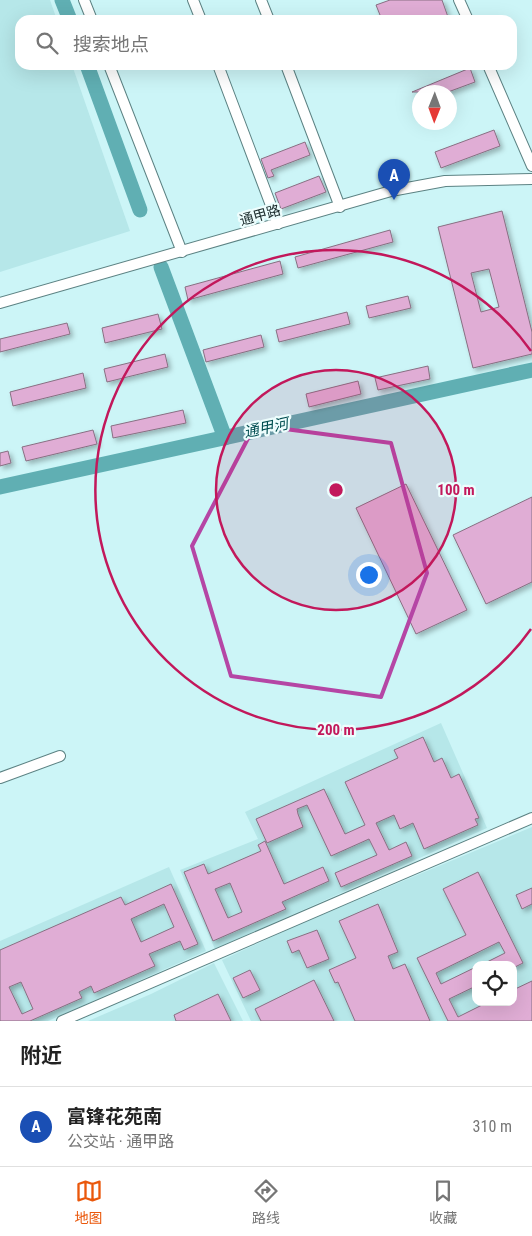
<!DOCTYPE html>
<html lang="zh">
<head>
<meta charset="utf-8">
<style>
	:root { --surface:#fff; --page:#f6f6f6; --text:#222; --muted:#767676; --line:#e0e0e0; --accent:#ea580c }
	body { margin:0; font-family:"Roboto Condensed","Noto Sans SC",sans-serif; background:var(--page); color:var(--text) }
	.controls { position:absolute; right:15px; bottom:15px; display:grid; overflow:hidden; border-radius:10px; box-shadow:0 5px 20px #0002 }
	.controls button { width:45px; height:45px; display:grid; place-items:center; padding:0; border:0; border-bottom:1px solid var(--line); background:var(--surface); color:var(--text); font:25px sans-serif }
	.compass { position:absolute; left:412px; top:85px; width:45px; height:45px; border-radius:50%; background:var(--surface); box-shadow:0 5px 20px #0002; rotate:181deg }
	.you { position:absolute; left:368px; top:574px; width:18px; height:18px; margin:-12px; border:4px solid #fff; border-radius:50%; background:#1a73e8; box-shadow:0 0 0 8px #1a73e833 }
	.badge { display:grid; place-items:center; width:32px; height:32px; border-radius:50%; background:var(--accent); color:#fff; font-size:16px; font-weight:700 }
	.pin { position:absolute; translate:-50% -41px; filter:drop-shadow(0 1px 2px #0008) }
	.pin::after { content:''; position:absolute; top:26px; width:18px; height:15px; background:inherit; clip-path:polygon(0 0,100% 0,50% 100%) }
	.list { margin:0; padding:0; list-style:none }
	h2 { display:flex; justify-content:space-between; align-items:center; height:65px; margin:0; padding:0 20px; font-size:21px }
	h2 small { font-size:16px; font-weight:400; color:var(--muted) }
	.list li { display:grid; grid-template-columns:32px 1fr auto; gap:15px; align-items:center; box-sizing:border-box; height:80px; padding:0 20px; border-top:1px solid var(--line) }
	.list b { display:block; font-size:19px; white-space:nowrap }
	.list p { margin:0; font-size:16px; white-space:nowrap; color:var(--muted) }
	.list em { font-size:16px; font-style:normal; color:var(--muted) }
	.icon { flex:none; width:28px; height:28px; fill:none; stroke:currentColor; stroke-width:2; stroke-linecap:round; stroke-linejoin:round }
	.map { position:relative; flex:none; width:532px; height:1021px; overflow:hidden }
	.search { position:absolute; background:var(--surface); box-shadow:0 5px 20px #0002; left:15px; right:15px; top:15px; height:55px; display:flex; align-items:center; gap:12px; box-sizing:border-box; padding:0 18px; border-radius:15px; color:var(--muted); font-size:19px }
	.sheet { height:145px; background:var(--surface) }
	nav { display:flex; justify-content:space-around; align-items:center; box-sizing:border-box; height:70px; border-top:1px solid var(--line); background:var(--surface); font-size:14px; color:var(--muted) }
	nav a { display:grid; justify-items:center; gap:2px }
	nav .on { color:var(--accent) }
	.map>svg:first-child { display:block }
	.built { fill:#b6e7e9; fill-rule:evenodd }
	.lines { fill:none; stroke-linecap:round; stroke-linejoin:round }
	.river { stroke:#60afb3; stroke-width:15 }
	.building { fill:#e0add5; stroke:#886f82; fill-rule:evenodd; filter:url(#shadow) }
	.minor-casing { stroke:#5c8283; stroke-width:12 }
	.minor { stroke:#fff; stroke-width:10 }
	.marked { fill:none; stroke:#b546a5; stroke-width:4; stroke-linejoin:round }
	.ring { fill:none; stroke:#c2185b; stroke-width:2.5 }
	.labels { text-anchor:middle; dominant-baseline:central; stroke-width:4.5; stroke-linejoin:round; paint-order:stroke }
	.street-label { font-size:14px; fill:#1a2a2b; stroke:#edfdfd }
	.water-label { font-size:15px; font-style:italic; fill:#004d50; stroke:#edfdfd }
	.centre { fill:#c2185b; stroke:#edfdfd; stroke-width:2.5 }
	.ring-label { font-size:15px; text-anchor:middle; font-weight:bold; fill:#c2185b; stroke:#edfdfd; stroke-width:4.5; stroke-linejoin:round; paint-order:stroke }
</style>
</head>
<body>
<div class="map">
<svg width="532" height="1021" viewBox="0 0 532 1021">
	<defs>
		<filter id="shadow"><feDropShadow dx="3" dy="3" stdDeviation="2.5" flood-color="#0004"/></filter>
	</defs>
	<rect width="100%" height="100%" fill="#ccf5f7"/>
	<g class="built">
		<path d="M0,0H50L57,20H20V65H72L130,231L0,272Z"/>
		<path d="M441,723L487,828L215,949L180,870L258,839L245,812Z"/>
		<path d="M532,827V1021H251L222,960L300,924ZM476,965H513V1002H476Z"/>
		<path d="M169,867L206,951L48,1021H0V941Z"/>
		<path d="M214,963L243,1021H88L151,994Z"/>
	</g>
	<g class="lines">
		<g class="river">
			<path d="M62,0L70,20"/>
			<path d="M87,65L140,210"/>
			<path d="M161,267L225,438"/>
			<path d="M0,487L532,370"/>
		</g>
	</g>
	<g class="building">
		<path d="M390,0H442L448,17L439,20H382L376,5Z"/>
		<path d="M470,68L475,82L448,92H412Z"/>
		<path d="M494,130L500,146L441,168L435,152Z"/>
		<path d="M305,142L310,155L271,170L274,176L268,178L261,159Z"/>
		<path d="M319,176L326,192L281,209L275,193Z"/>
		<path d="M502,211L532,332V354L473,368L438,227ZM489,269L499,307L481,312L471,273Z"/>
		<path d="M390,230L393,242L298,268L295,257Z"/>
		<path d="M280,261L283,274L188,300L185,287Z"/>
		<path d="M408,296L411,308L369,318L366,306Z"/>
		<path d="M347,312L350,324L279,342L276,330Z"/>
		<path d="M158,314L162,329L105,343L102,328Z"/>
		<path d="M67,323L70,334L0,352V339Z"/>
		<path d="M261,335L264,347L206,362L203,350Z"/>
		<path d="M165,354L168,367L107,382L104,369Z"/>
		<path d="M428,366L430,379L378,390L375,378Z"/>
		<path d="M83,373L86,388L13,406L10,392Z"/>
		<path d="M358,381L361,394L309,407L306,394Z"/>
		<path d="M183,410L186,423L113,438L111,426Z"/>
		<path d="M93,430L97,444L26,461L22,447Z"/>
		<path d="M8,451L11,463L0,466V453Z"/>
		<path d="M406,484L467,610L416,634L356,508Z"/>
		<path d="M532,497V582L486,604L453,535Z"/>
		<path d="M423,737L434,762L442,758L451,778L459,774L479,818L475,819L478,825L424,849L413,823L400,829L394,815L376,823L389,850L406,842L412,856L341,887L335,873L377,855L369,839L331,856L307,805L297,809L298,814L303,827L267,843L256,819L324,789L345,834L365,825L345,782L398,758L394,750Z"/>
		<path d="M265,841L284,884L323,867L329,881L282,902L286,909L213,941L184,872L204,864L208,874L261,851L258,845ZM230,883L242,912L228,918L215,889Z"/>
		<path d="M478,872L523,963L513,968V965H481L505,953L499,942L436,973L441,984L476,967V986L449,999L458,1017L488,1002H513V990L532,981V1021H448L417,958L466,935L443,889Z"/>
		<path d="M171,884L198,944L184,950L180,941L149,954L155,966L94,993L91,986L79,992L82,998L30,1021H0V950L121,897L125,905ZM164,904L174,927L141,942L131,919ZM21,982L33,1009L22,1014L9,987Z"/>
		<path d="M532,888V904L522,909L516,895Z"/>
		<path d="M378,904L398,952L388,956L393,969L405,964L430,1021H355L338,982L335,983L329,970L356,958L339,921Z"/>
		<path d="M317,930L329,959L307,968L299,950L292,953L287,941Z"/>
		<path d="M250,970L260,990L243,998L233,978Z"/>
		<path d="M314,980L334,1021H261L255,1009Z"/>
		<path d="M218,994L231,1021H176L174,1015Z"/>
	</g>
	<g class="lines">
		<defs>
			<g id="minor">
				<path d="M84,0L92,20"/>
				<path d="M193,0L201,20"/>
				<path d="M261,0L269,20"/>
				<path d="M459,0L468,20"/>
				<path d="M109,65L182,252"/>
				<path d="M218,65L278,224"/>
				<path d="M286,65L340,207"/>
				<path d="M488,65L532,166"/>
				<path d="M0,303L391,191L445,181L532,179"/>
				<path d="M0,778L60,756"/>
				<path d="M62,1021L532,818"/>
			</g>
		</defs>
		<use href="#minor" class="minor-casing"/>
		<use href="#minor" class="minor"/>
	</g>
	<path class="marked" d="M255,425L391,443L427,573L381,697L231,676L192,546Z"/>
	<circle cx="336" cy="490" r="120" fill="#c2185b" fill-opacity=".12"/>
	<g class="ring">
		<circle cx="336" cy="490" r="120"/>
		<path d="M531 629A240 240 0 1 1 531 351"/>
	</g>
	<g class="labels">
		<g class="street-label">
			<text transform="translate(260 215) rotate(-16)">通甲路</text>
		</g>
		<g class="water-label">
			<text transform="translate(266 428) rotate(-12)">通甲河</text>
		</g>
	</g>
	<circle cx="336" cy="490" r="8" class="centre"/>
	<g class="ring-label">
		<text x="456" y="495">100 m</text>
		<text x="336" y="735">200 m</text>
	</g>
</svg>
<div class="controls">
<button><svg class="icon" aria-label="locate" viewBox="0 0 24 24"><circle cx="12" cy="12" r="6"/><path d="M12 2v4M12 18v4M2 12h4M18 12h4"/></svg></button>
</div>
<svg class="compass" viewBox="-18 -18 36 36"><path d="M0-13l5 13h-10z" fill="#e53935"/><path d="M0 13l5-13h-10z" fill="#767676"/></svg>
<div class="you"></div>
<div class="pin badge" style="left:394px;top:200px;background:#1a4fb4">A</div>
<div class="search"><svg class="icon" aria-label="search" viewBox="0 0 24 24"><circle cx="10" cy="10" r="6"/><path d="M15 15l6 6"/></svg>搜索地点</div>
</div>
<section class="sheet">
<h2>附近<small></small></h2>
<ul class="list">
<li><span class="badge" style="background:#1a4fb4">A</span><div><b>富锋花苑南</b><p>公交站 · 通甲路</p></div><em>310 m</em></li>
</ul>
</section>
<nav>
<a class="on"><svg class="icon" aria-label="map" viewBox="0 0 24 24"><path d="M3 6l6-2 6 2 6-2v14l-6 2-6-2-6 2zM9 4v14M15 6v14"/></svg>地图</a>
<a><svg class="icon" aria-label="directions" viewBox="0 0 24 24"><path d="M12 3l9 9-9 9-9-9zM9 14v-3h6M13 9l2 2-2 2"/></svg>路线</a>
<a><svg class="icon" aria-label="saved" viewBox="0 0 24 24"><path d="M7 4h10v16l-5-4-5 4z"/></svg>收藏</a>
</nav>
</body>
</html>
